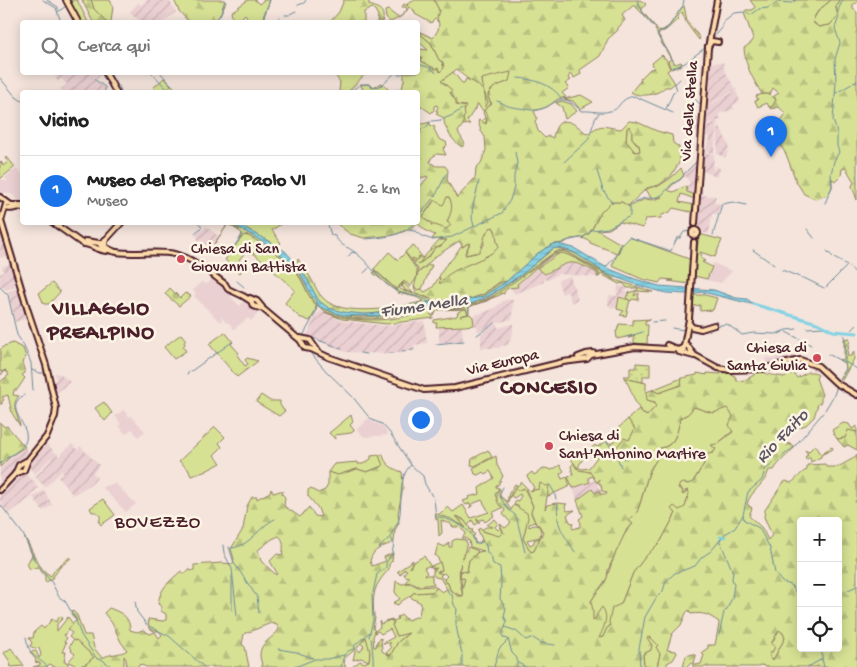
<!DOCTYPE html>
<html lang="it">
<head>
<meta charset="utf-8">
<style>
	:root { --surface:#fff; --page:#f2f2f2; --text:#222; --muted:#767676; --line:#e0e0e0; --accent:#1a73e8 }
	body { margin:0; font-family:"Gochi Hand",sans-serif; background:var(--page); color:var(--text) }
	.controls { position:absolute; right:15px; bottom:15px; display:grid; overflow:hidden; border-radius:5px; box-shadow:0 2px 12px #0003 }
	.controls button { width:45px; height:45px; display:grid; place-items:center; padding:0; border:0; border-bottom:1px solid var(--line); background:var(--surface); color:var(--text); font:25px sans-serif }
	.you { position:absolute; left:420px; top:419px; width:18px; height:18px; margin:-12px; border:4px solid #fff; border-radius:50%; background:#1a73e8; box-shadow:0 0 0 8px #1a73e833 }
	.badge { display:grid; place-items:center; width:32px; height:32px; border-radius:50%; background:var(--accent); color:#fff; font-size:16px; font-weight:700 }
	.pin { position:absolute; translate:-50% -41px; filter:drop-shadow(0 1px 2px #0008) }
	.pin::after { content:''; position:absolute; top:26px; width:18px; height:15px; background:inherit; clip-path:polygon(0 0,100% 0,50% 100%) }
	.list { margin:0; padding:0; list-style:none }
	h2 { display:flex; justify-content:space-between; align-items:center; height:65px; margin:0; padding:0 20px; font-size:21px }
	h2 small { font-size:16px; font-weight:400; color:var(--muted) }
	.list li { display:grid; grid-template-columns:32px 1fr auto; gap:15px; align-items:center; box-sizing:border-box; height:70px; padding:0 20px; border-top:1px solid var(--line) }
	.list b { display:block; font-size:19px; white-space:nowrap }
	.list p { margin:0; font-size:16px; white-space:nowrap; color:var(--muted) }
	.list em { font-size:16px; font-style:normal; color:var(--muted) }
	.icon { flex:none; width:28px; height:28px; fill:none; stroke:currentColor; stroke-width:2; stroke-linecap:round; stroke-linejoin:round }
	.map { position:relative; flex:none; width:857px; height:667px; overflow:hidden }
	.search { position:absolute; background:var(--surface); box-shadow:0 2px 12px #0003; left:20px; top:20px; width:400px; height:55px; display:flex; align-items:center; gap:12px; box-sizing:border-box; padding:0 18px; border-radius:5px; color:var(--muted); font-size:19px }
	.panel { position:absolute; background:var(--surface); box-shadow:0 2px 12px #0003; left:20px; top:90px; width:400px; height:135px; border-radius:5px }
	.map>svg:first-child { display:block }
	.built { fill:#ebd0d2 }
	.industrial { fill:url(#industrial-furrows) }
	.green { fill:#d6e194; stroke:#908060 }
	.forest { fill:url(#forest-firs); stroke:#908060; fill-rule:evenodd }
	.cemetery { fill:url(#cemetery-stones); stroke:#908060 }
	.garden { fill:url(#garden-dots); stroke:#908060 }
	.water { fill:url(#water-rules); stroke:#6d8a99 }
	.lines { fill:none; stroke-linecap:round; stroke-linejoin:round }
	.stream { stroke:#6d8a99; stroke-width:1 }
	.canal { stroke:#85d2e3; stroke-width:2.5 }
	.river { stroke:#85d2e3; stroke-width:3 }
	.major-casing { stroke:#4a1f2b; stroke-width:8 }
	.highway-casing { stroke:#4a1f2b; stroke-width:8 }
	.major { stroke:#fddcac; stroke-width:4 }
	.highway { stroke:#fddcac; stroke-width:4.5 }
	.poi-dot { fill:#d1495b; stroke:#fcf5e5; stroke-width:2 }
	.labels { text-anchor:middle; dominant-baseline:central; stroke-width:5; stroke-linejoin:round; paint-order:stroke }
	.street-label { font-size:16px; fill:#4a1f2b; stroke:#fcf5e5 }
	.poi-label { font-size:16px; fill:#4a1f2b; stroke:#fcf5e5; text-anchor:start }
	.water-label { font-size:18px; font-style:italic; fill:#5c5562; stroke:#fcf5e5 }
	.quarter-label { font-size:19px; letter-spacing:1px; fill:#4a1f2b; stroke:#fcf5e5 }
	.district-label { font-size:21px; font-weight:bold; letter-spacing:1px; fill:#4a1f2b; stroke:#fcf5e5 }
</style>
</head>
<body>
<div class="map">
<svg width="857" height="667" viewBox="0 0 857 667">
	<defs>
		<pattern id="industrial-furrows" width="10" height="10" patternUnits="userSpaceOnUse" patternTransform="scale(1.25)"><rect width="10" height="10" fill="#ebd0d2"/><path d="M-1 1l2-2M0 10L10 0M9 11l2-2" fill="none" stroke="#cbb2b4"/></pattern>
		<pattern id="forest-firs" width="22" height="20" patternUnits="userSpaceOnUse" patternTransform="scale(1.25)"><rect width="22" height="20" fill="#d6e194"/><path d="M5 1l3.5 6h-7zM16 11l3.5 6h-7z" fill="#b9c180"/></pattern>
		<pattern id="cemetery-stones" width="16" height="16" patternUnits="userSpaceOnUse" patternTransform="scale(1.25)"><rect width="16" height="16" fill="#d6e194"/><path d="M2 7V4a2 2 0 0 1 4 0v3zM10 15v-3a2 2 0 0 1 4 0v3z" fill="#b9c180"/></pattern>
		<pattern id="garden-dots" width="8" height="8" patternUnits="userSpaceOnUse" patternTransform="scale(1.25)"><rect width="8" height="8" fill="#d6e194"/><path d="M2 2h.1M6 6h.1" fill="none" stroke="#b9c180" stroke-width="1.8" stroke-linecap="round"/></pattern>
		<pattern id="water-rules" width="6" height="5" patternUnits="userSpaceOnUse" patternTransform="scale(1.25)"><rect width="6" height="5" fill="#85d2e3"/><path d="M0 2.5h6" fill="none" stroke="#74b4c3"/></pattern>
	</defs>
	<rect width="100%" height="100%" fill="#f4e4dc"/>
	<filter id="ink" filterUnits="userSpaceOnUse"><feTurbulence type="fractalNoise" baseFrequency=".02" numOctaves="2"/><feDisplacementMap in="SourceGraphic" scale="10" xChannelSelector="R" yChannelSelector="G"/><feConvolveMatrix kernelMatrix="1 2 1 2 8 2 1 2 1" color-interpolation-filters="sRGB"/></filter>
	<g filter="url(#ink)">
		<g class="built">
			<path d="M16,169L22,174V203L19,202L15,196L5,192L3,193L4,197L0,196V179L8,182L5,177Z"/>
			<path d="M713,263L732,271L721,283L706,280Z"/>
			<path d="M213,278L234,291L230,296L240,306L245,298L251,303V309L256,308L259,312L251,321L248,318L234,329L229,323L225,322L221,316L222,321H219L194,296L196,294L193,290L201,282L207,284Z"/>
			<path d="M777,353L792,355L795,358L791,361L766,368L764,367L766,357L775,359Z"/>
			<path d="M125,409L124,411L130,417L131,416L145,431L138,437L132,429L125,434L119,425L121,424L115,416Z"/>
			<path d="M369,418L374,423L383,426L388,435L364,437L357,429L363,424H365L364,422Z"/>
			<path d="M112,484H116L136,504L126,512L102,487Z"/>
		</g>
		<g class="industrial">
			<path d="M146,0H169L176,12L163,22H141L130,12L138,3L141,5Z"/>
			<path d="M723,62L725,71L736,90L708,104L711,63Z"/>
			<path d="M60,73H103L97,79L94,77L93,79L104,87L105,91L104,92H62L61,89L67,84L61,78L58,81L55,78Z"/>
			<path d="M736,91L740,101L733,105L734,109L719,114L721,120L707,124L708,105Z"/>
			<path d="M692,113L700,119L699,134L687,124L688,118Z"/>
			<path d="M717,122L714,154L705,150L708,143H709L710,137L706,136L707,125Z"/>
			<path d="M718,122L729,146L726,158L717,154Z"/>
			<path d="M705,152L714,155L713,169L715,170V166L721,169L716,177L703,171Z"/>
			<path d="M698,160L697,168L695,195L687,192L686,186L690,183L684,174Z"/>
			<path d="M701,195L716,196L714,203L721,204L718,214H712L709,234L699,232Z"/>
			<path d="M1,225L9,255L0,258V226Z"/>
			<path d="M206,226L219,237L209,253L206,251L208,246L197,239L198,237L195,235L201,230L202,231Z"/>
			<path d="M11,263L13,269L11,270H14L16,280L14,286L7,290L0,286V274L4,272L2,267Z"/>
			<path d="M566,263H580L597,273V277L558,274L550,279L546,280L544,278V282L515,294L511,288L517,286V284L537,268L545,274Z"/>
			<path d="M570,276L578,299L571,303L568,292L562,294L558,282L559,280Z"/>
			<path d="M618,285L627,288L626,297L619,296L617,308L610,307L608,304L609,295L617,296Z"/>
			<path d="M16,288H18L28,318L15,322L8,292Z"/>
			<path d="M505,300H513L512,319L497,323L498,328L513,324V332L508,345L501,346L499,348H481V334L494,324L478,332L477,326H475L472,316L493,309Z"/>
			<path d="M321,311L342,321L387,326L424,321L427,343L414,345L415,350L386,354L345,352L307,336L315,316Z"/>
			<path d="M454,325L462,327L463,341L439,343V327Z"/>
			<path d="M55,373L61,374L70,382L55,394L52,381L56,380Z"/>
			<path d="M47,444L59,456L72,444L78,450L80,446L99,465L93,473L97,478L93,483L73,495L58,477L63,473L62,471L45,487L35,477L52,459L51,458L35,474L28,466L46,445L47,446Z"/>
			<path d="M25,448L30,453L17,464L18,467L0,487V468L11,457Z"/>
			<path d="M23,472L36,483L34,484L38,488L31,495L32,497L8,514L0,501V492L18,473Z"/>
			<path d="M595,480L600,490L595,493L583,495L577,500L573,488Z"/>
			<path d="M44,490L52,505L43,511L33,497Z"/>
		</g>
		<g class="green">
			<path d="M68,0H77L88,22H81Z"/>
			<path d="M91,0H110L113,6L111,22H107L94,9Z"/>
			<path d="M248,0H255L259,4L264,0H270L264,17L266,22H250L249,20L246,21L245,19L247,17L245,14L242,17V20L240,21L238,18L235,19L234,22H231L233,20L231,12Z"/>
			<path d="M415,0H434L439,10L438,22L435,19L431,23L415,14L414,10L409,7C405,15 398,19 390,22L386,18L385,11L388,10L397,17H400L407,10L406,7H402L404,4L408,6L407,4Z"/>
			<path d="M831,0H839L836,8L838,16L830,25L818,27L813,21C817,10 823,7 831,0Z"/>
			<path d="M418,32L431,43L439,60L442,62L444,68L440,72C431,66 414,62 419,49L428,50L418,41Z"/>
			<path d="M509,71L511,74L510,81C504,84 489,87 488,95C488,98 490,101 491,104L485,109L486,111L487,119L485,124L480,122L485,118L483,112L484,111L481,109L478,104L467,121L470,124L463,125L464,123C462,119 463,110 466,106L455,105L456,101L445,83L440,81L453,72L462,83H464L466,79L482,85L481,80L483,78Z"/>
			<path d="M164,78L174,87V89H173L171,92H157L153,88Z"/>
			<path d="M382,83L388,89L385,92H359L363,89L360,84H369L373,87Z"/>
			<path d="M763,94H770L776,100L772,107H769L767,103L758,107L755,101L758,100L756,96Z"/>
			<path d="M581,95L593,102L580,109L573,101L564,99Z"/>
			<path d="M562,101L571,104L577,111L565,119L562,107L556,103Z"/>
			<path d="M629,126L632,131V138L640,148V151L635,152L626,141L627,128Z"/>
			<path d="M7,157L15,167L0,179V161L2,163L3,166L8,162L5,158Z"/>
			<path d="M681,168L684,176C678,181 672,184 668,190L673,192L686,186L687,192L695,195V199L681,194L679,202L694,205L691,212L673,208L670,212L662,215L661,218L645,219L643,228L620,222L609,229L597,230L621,244L617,253L590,243V241L582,238L591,231L601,212L611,202H622L629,207L645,199L653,200L662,197L651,198L646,189L655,186L657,187L671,178Z"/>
			<path d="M447,197H449C454,206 452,213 447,221L451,225L446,230L437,226L431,225L430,222L426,221L423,216L435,200L439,203Z"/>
			<path d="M237,223H280L281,224L272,230L281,243L277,246Z"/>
			<path d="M493,227L497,235V243L499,245V248C486,259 469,263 454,272C448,275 444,280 439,284L440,279L439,277L444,267L453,258L461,246L463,247L469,242L470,243L465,253L466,255L476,253L484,245C483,238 485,232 490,228Z"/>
			<path d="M244,234C262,241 287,259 298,275C305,285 308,297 316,306L315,312L310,321L299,317L285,303L295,290L252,252L250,254L246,251L239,260L245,266L243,265L240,267L242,270L240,273L225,260Z"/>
			<path d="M699,234L722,240L715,257L700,252L702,256L701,258L705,261L702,262L712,267L707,279L694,276Z"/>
			<path d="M629,237L692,260L690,284L668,281L674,280L662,279L659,283L642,279L612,266L621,246Z"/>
			<path d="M439,240H447V242L441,246L435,248L429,256L416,266L405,252L413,245L423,258Z"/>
			<path d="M554,248C574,247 595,269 615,277L614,279L566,251L560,250L552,254C523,274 495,304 458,308C450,309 442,308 434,308L461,307L486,299L524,273Z"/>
			<path d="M389,252L398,260L405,253L417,270L416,279L410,287L406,282L405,284L413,293L404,290L405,289L402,287L403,283L401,285L404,281L405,282L404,281L396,289L374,269Z"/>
			<path d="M560,253C571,253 589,266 599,273V277H597V273C569,257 570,262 545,274L537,268Z"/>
			<path d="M428,265H432L422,289L418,290L414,287L418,273Z"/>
			<path d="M503,281H507L486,295L473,300L433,302V299L437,301L470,299L484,294Z"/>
			<path d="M52,283L60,292L49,304H44L39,293Z"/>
			<path d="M691,295H705L717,298L713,310L700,311V305L694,306L693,312L690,313Z"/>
			<path d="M619,297L630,300L626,316L620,315L624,311L617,309Z"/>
			<path d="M430,309L431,315H433V318L387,324L342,319L324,312C358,324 397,322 430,309Z"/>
			<path d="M464,309H466L468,314L460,316L470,314L473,317L474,325C461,327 450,326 436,327L437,323H434V320L457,316L458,312Z"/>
			<path d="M651,319L645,321V325H648L647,344L634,343V337L628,338L635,335L617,339L616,331H617L619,324L633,325V320Z"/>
			<path d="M225,332L233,342L231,344L239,353L237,355L245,366L248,364L245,360L247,358L258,361L237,377L209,344Z"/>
			<path d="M181,334L186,340L184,342L185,344L183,347L186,351L174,359L164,347Z"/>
			<path d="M624,378L646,383V392L651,402H655L656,406L647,416C633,408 633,388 624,378Z"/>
			<path d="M682,378L681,385L659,393L652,390Z"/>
			<path d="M261,395L270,401H280V405L285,411L279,416L256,402Z"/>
			<path d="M104,402L112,413L105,421L95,408Z"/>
			<path d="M694,407C713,413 708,414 727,407L733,416V431L717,444L712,446L716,449L713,453L698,460L704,462V464L692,483L685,484L678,488L683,491V495L688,490L689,493L685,508L679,510L672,509L676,513L661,541L646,556L633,573L621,604L610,623V626L607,628L603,637L598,638L595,619L592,620C592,615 589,605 592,600C595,592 605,587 607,577C613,560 619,537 633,524L629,522C631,517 634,516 636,512C641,506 645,483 649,473C653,463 659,459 660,448C675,447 678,431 680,418L688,414Z"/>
			<path d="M351,415L353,422L350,425L354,430V431L351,433L335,435V439L329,433Z"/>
			<path d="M628,419L635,429L629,440L616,448L610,444L615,441L613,437L618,434L617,432L613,435L612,434Z"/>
			<path d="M843,423L849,424L852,429L857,426V432L854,431L847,434L845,438L837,439L832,430Z"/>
			<path d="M215,427L225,437L219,443L222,447L214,455L221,463L204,472L191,476L188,469L179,461Z"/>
			<path d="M379,455L384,465L367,472L357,469L338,475L328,472L334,464L358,462V464H363L371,459V456Z"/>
			<path d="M496,456L497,465L503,476L498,485H496V487L499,488L495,495L502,508L492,513L494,516L485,522L483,519L478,521L477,518V521L480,522L475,525L472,520L468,526L464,520L457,516L466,528L460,524L438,515L448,507L453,512L463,505L471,518L489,512L482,500L472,504V506L469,508L471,506L470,503L466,505L463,501L469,499L468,497L480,494L479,488L494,478L490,471L485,474L483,472L478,475L475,474L473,468Z"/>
			<path d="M574,463L576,468L590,472L593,476L588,478L590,482L573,488L568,477L573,475L571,466Z"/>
			<path d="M560,465L564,471L560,474L562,479L567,477L570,486L546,497V493L539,489L530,491L534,488L527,476L532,472L534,475L545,468L552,470Z"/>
			<path d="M524,488L533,506L531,513L536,524L534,522L529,524V527L534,525L539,526L541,531L540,537L527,540L530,545L534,543V540L540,538L534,551L531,552L523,539L526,526L518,506L514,505L516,500L518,501L521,496L520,494L514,498L511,496L515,489Z"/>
			<path d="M103,499L115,515L101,525L99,522C102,516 99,511 92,512L90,508Z"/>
			<path d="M495,519L498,523L495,527L498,530L501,527L503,532L499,537L481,530L486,527H493L487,525Z"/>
			<path d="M456,539L465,540L467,543L462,560L468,547L478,551L474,556L469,560L467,572L461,571L460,576L465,579L462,589C461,580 460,572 461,563C457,573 461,586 463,597L450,590L448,583L444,579L447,576L444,573L442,574L437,572L442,570L437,556H435L438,544L445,547L449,542V547H452V541Z"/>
			<path d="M424,556L431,567L428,566L424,568L427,573L425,575H432V581L434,584L418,586L411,582L405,583L409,577L405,576L404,573L407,570L404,569L400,575L398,571L397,572L413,560L410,568L412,563Z"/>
			<path d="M396,581L402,584L410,583L418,587L434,586L437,588L432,592L413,593C408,599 402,599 398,605L393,603L400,599L395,592Z"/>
			<path d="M60,616L63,618L57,624V631L68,617L73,624L64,635L67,638L64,642L66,643L62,652H66L64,662H67L69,667H53L50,664L46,667H33L40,665V663L35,662L36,660L30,652L36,651L39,658L41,655L39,648L36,649L30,646L32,643L29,638H33L34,632L41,626L44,629L52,619L56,622Z"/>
			<path d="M390,620L394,623L392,624L397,636L409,632L398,642L390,656L386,653L391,648L389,645L391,643H383L394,637L390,629L381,634L378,631L375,633V631L380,627L379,621L381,624Z"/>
			<path d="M779,630L783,633L785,638L773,660H770L769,653H772L771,645Z"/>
			<path d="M367,637L370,652L369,661L361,658L353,660L356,647L360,652L364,646L360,643Z"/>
			<path d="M650,637L658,645L660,654L657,667L644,666L643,654L651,650L647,638Z"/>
			<path d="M73,640H76L94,657L86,664L76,667L75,665L68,662L75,654L71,651L72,650L69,647Z"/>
			<path d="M11,648L23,664L24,666L11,667L9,660L4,653Z"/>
		</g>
		<g class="forest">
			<path d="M82,0H91L94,9L107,22H93Z"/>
			<path d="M174,0H225L226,2L220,15L214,22H189L179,11Z"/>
			<path d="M344,0H369V5C379,8 386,11 382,22H377L378,16L375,10L372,8L364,12V22H330L339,12Z"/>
			<path d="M434,0H640L646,4L642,9V11L657,29L634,5L622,15L625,20L618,28V30L608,39L600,56L580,70L581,74L574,78L572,74H570L568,78L571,80L565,84L569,88L562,93L566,97L558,99L547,107L534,111L537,118L535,121L538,131L545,138L549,136L553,138C557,112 573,121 587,134C604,122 601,127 621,129L629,121L637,122L657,131L672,135L673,143L679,147L680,161L671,176L659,185L647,188L628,206L622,202H611L601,212L589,234L581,238L571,239L564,243L553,244L538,253L507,281L498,283L484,294L470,299L437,301L416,293L414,287L418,290L421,289L425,292L433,287L439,277L440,284C442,281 445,277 448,275C461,265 492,258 499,246C495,241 498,233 493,227L490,228C483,235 484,244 479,252L465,255L470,243L466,244L463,247L459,241L436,256L418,273V269L414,264L416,261H412V258L417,260L419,256L423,258L418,265C424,260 433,255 434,248L441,246L447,240L432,239L435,235L426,231L417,223L410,229L394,235L364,238L350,234L336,223L418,222V189L428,177L427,176L421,178L418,175V123L423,124L430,122V125L435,127L434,129L439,139L446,142L447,145L443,149L446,155L437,154L431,158L430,162L436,166H445L448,170L447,180L457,198L475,178L476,168L481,163L486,150L485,137L481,131L478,121L479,120L486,124C488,119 486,113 484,110L492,104L488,97C490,86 501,85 509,81L511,72L481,79C481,88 486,94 488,103L485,107C489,82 469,85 457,69L441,81L452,90L450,93L456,101V105L466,107L464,109L465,116L463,118L464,123L458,132L465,144L462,147C453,142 443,127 444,118L436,114L438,111H436L438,107L437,105L434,106V110L431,113L421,106H418V92L397,91V89H402L404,80V73L418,72V54L422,57L421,61L436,69L438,68L440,72L444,68L443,62L439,60L431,43L418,32V31L433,38L438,30L439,24L437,18L439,10ZM629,126L632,131V138L639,145L640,151L635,152L626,141L627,128ZM447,197H449C454,206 451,213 447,222L451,225L446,229L435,225H431V222H428L423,216L434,200L443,205Z"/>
			<path d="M750,0H831C823,7 814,11 813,23L819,27L830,25L838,16L836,7L839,0H857V3L853,4V9L857,12V200L852,186L854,182L846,168L842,169L841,176L836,181L832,179V187L828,195L815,199L804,194L796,181L786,154L779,143L778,125L785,115L784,112L779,107L771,109L769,107H772L776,100L774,96L779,93L773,88L770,94H762C753,79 745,66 744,48L752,42L753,38L744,13L746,10H753L755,7Z"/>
			<path d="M684,6L687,21L700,38L699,40L687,24L682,12L678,16V19L666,30L658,34L674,62L676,64L681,62L682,65L671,69L668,61L671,59L661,42L655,29L660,32L669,26L682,7Z"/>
			<path d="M662,55L666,59L670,69L667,71L675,83L670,87H665C659,95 639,98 631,92L640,81L641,82L640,79L650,69L654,68L652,63Z"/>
			<path d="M329,73L364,72L366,73L348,92H339L340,82L335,75Z"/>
			<path d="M225,223L240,230L229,223H231C251,235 272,245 289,261C314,283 304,309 347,316C365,319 386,315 404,312C411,310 420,308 426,309C397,318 343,327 318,306C307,298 306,284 298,274C284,256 265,246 246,234L247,236L244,235L240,240L242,233L228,224L214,244L226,227Z"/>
			<path d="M561,251L566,252L615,280L653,292L636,291L634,296L639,293L638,300L632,299L631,301L626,298L628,293L638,290V288H627L625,285L622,283L619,284L601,274L599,277V273C592,268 568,253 561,253C548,254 527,277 517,284L518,287L508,288L504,292V294L501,293L500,295L469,307V313L468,314L466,309L437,310L434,316V310L436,309H458L487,301L553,254Z"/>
			<path d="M298,259C303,267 309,274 313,282C316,288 318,293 323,298C341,318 401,308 424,301L416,297L398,293L373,273L375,271L396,290L404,283L402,287L401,286L399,288C406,294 424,294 433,302C428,302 423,304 418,305C392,311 342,324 321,303C310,292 306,275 297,263Z"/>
			<path d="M850,338L847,356H851L854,351V359L842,380L839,379L845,368L844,363L839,360L840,359L844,360V339Z"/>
			<path d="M13,343L22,348H23L26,357L22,362L25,373L22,375L25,378L17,390H14L13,395L19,396C10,405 18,415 20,426L12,413L8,395L2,397L4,400L2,401V404H0V382L9,375L6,371L0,375L6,370L0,372V350L4,346Z"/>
			<path d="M764,370L766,374L784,377L793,373L797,378L808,372H814L818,375L816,378L822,395L821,396V402L818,404L814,417L806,425L793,429L784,441L795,447C787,456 780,460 774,470H769C765,485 751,490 747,504L752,508L749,516L762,528L768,540L772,535L764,517L765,510L783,483L786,481L791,483C797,479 801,472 807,470V465L825,464L826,467H838L854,458L857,454V499L855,501L857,505V667H766L761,665L758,667H693V664L691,663L687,667H683L686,656L693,654L696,656L694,662L696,665L701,664L704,655L702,652L708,648V645H715L719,624V622C709,615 703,612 691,614L689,610L686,613L681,625L672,634L667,650L676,651L677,653L673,660L667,663V667H657L660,654L656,647L658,645L650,637L647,638L652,645L651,650L643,654L644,666L647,667H352L360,661L364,663L369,661L370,652L366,637L364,638C360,646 352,652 345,658L344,664L346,667H262C262,663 260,659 260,655C260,641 274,639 279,629L277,625L271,623L244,634L242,644L245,647L249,667H146L140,664L138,667H127L126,659L124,656V667H79L86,664L94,657L76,640L74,641L69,637L72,633L68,630L76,620L71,614L72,610L77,615L84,635H91L94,648L102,658C110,653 121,655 127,650L121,642L112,623L104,613L109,608C120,612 130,616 130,630L137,632L143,630L150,634L155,632L159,638L162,635L159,631H154L149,628L148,619L163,621L166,620V614L161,611V606L158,604C160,588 169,582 181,571L185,574L189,569L190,571L194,570V565L222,563L233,564L234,559L231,549L243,529L247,506L252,497H257V499L270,492L271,489L274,493L280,491H283L282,494L285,497L284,506L300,517L309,507L315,516L321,517L318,508L308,496V490L311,488L318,493L325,490L328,485V472L338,475L357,469L367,472L383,466L379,455L383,454C384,464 393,469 402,472L403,488L398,513L399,523L395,530L394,542C383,547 373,548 370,561L372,566L386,561L384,557L393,553L392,561L389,564V569C374,586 372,593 374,616L375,618L373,628L375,631L373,637L374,647H376L377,641L381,638L382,651L390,656L398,642L409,633L397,636L392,625L394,623L392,620L385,621L392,619L394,621L398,619L397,617L402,615L407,620L419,616L421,603L410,597L413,593L432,592L437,588L442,592L447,589L440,578L435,577L433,574V570L437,568L433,569L431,566L440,562L442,570L437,572L442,574L440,576L448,583L450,590L458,596H463L462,589L465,579L460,576L461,571L467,572L469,560L474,556L478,552L484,551L470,547L469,540L468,541L466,538H462L466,533L459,527H453L450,523H447L441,520L442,533L439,536L438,519L436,520L435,512C439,518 452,516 456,523L460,524L466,528L456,516L463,519L470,528L469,529L473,530L472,531L475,535L473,536L476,544L480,543L481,540L483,542L478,530L481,528L482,531L499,536L503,532L500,524L505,528L511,523L503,514L505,510C496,504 495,497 499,488L500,489V496L507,502L509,493L515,484L517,485L512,491L507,504L511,510L514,505L527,513L528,518L523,539L531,552L534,551L543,532L539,525L536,524L531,512L533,506L526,490L524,488L519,490L515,489L521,482L530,491L539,489L540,483L546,486L549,485L545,509L547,505L557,503L567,504L565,506L567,511L575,510L567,515L570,522L573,523L572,527L573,529L580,527L581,523L579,519L583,516L577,500L592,489L595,493L600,490V494H607L606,492L602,491L601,484H599V479L597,483L590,472L579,470L568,455L573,451L576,454L581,451L585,454L595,445L597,447L607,441L616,448L624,438L629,440L635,429L628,419L639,409L641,413L647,416L656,406L655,402L647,400L646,392L652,390L659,393L681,385L682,378L697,375V373L707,375V373L721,374V372H728L732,375L735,376L737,381L745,380L754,375V372ZM694,407L713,413L727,408L733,416L729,425L733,432L717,444L711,445L716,449L713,453L704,455L698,460L704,462V464L693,482L688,484L684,483L680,484L678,488H681L683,491L682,494H685V491L688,490L689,493L685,507L679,510L674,506L671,509L676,513L661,541L646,556L633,573L621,604L612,608L609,622L610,626L607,628L603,637L599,638C603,629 610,617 602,607L597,614L595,619L593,620V611L591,601L607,578L608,570L617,550L627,529L633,524L629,521C631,517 634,516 637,512C640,507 645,482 649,473C653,463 659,459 660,448C675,446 678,431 680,418L688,414ZM593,452L597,457L589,468L582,469L578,467L585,455ZM801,521H838V564L841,567L838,571V648H801ZM279,536C284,539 284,549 282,555L277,554L270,561L277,573L276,575L261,561L258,550L272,539ZM779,630L783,633L785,638L773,660H771L769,653L773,651L775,646L771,644L772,642Z"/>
			<path d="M0,423L5,427L7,426L25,447L12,455L0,467Z"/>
			<path d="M848,430L857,432V450L848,445L844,447L837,439L845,438Z"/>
			<path d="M815,445L816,447H818L817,449L820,454L832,447L833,449L821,455V457L811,462L810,457L806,460L805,457L808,454L805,450L808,452Z"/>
			<path d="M25,538C33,550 37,568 51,576L56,568L70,557L71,558L60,567L51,580L45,582V576L38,567L30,569L27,564L32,555Z"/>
		</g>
		<g class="cemetery">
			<path d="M170,288L180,298L185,293L191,296L179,306L165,294Z"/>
			<path d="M488,450L492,457L475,466L471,465L472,459Z"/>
		</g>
		<path class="garden" d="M636,363L650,364V376H643V382L624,378V376H630V368H636Z"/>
		<path class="water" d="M231,223H237L285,251L302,270L319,301L329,308L343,312L365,314L381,313L429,302L458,301L482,297L507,281L538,253L553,244H558L574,248L607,268L635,279L659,286L714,290L736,298L747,299L755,305L703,292L686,294L666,293L640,286L607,274L573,252L559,248L552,249L524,273L491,295L474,303L457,307H429L378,316H347L335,313L320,307L311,295L300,272L290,262L271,247Z"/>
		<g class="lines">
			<g class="stream">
				<path d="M43,0L56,8L61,22"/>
				<path d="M47,0L58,7V10"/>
				<path d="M637,0L645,17L655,28"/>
				<path d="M71,2L73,0"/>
				<path d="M298,5L304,3L306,0"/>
				<path d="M683,5L684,0"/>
				<path d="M58,12L66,6"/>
				<path d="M290,14L296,11"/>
				<path d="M285,15H289"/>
				<path d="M839,15L838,10L843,0"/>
				<path d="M278,19L280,17"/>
				<path d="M214,22L220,15L225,0"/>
				<path d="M265,22L263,17L270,0"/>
				<path d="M277,22V20"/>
				<path d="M716,35L722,28V24L725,20L734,13L744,12L751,15L759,9L768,8L777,2L792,3L796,0"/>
				<path d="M418,64L431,68L436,73"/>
				<path d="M672,68L674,65L669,53L661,42L657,34L668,28L683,6"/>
				<path d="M673,68L685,63L706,47"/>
				<path d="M151,72L167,89"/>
				<path d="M160,72L171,85L168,88"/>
				<path d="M396,73L399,75L405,72"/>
				<path d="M0,78L16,97L22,101"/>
				<path d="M389,78L395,73"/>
				<path d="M518,78C533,79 552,84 561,98"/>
				<path d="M94,79L105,87V92"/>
				<path d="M119,86L121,92"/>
				<path d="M169,90L170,91"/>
				<path d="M350,92L359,85L368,84L372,87C378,87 385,85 388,79"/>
				<path d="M836,93L857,81"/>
				<path d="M690,94L702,106"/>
				<path d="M497,101C502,102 503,104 508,106C510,107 527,109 531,110C555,112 557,85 581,111"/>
				<path d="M666,109L673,93L677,90L675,84L680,79"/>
				<path d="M582,111C591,110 601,114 610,111C618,110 618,105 623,101C626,98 630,97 634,96L673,113"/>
				<path d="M441,120L453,115L462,109"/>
				<path d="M432,121L441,120"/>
				<path d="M418,129L426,128L430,122"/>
				<path d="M564,162L588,140L595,119L599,113"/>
				<path d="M597,171L603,190L612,203"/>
				<path d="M684,174L698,160"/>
				<path d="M825,203L832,187L831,174L834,161L839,152L837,146V133L833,120L836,83L835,59L840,43L835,28L839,17"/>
				<path d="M420,215L437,193L446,174"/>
				<path d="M418,218L420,216"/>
				<path d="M327,222L331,235L335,236C342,248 346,245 356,253C371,264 381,285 399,292C409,296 420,295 429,302"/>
				<path d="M474,226C468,211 477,196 479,181"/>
				<path d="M807,229L814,238"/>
				<path d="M408,230L415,231L424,237L433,240L452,237L502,213L510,200L514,187V176L517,163L515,152"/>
				<path d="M194,234L202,227L198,222"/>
				<path d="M713,235L722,204L733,202L746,205"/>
				<path d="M629,237L671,251L677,238H680L684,232L689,231"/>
				<path d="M365,239C380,238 406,236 414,222"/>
				<path d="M560,244L566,241L584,237L592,230L608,228L630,216V205L644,198H654L662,195L672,184L680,180L684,175"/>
				<path d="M753,250L774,265"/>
				<path d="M827,251L834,258L847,265"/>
				<path d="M230,252L243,234"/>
				<path d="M618,254L621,246L628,238"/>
				<path d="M348,257L352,252L355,253"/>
				<path d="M606,267L617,255"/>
				<path d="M850,268L857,274"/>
				<path d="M782,270L802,278"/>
				<path d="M364,273L369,268"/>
				<path d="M804,278L824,288"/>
				<path d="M237,281L244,287"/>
				<path d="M0,287L8,295L17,335L23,344L31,363L33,390"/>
				<path d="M826,287L847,266"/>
				<path d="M468,312L469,307"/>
				<path d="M652,322L665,321"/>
				<path d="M715,326L727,324L742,335L753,333L776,334L786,330L797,329"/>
				<path d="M672,328L677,329"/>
				<path d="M807,328L824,327"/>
				<path d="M678,329L685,330"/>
				<path d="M689,330L702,331"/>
				<path d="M786,332L811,345"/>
				<path d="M850,332L857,325"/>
				<path d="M779,334L783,332"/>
				<path d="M477,335L495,323"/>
				<path d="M303,336L316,312L317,303"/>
				<path d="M308,337L316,339"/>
				<path d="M626,337L643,332"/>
				<path d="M318,340L335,346"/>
				<path d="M436,344L464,341"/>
				<path d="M337,347L342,349"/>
				<path d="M402,351L413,350"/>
				<path d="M310,352L326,371L352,396L368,416L374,421L382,424L390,433L411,465C397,478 403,502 399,519C397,527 386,535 394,543L392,554L386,563V568L377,574L373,593"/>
				<path d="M360,353L366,354"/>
				<path d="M388,353H394"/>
				<path d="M828,354L843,362"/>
				<path d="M845,362L857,369"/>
				<path d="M32,370L40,373H47"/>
				<path d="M187,374L232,342"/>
				<path d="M840,380L846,370C843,358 849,342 842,332"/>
				<path d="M825,410L834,395L837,386"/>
				<path d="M607,442L616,454L621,467"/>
				<path d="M617,456L626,459"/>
				<path d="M0,464C7,456 24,450 26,440C30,424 2,407 24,395"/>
				<path d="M411,465L423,476L425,484L432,496"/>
				<path d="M550,485L554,492L556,499"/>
				<path d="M503,487L499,495L507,508L516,516L525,552"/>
				<path d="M434,499L436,517C446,517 468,527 472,536C474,539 474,541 475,544L483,542"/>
				<path d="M0,504L23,534L35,561L52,583L59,597L65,601L75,618L81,635L97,659H101L112,667"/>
				<path d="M558,504C555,526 564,534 575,552"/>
				<path d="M743,515L744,520L759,528L770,548L775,573L782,582L791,585L801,601"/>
				<path d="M720,541L733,572L732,579L734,584L732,598L727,609L725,611"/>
				<path d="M484,543L486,545L487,553L491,556L493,564L500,567L501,583"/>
				<path d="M223,545L224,553L232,569L237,616"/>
				<path d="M229,547L234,563L257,597L259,613"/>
				<path d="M231,548C250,547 259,526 275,519"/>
				<path d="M379,548L389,538"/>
				<path d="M501,584L500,599L506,608L504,616L507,622L502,635L504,638L508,639L512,653L517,658V667"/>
				<path d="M447,589L449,594L452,595L454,605L457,609L456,618"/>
				<path d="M848,590L857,586"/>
				<path d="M135,601L137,612L147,625"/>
				<path d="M232,610V576"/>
				<path d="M456,624V620"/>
				<path d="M456,625L460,645"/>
				<path d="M149,626L169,636L204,667"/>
				<path d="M505,627L516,631L526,640L531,638"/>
				<path d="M719,635L724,612"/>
				<path d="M26,637C30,658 34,654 48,667"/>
				<path d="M369,637L373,620L372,595"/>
				<path d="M533,638L541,643L555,645"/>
				<path d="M371,639C372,645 374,661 373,667"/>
				<path d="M460,646L462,653"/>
				<path d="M822,648V659L824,667"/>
				<path d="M278,649L296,652L313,658"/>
				<path d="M518,663L526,667"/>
				<path d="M462,666V655"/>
				<path d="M295,667L315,659H327L344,655"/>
				<path d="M341,667C343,657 344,651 354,649L355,645L370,632"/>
				<path d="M494,667L499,649L508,640"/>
				<path d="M640,667L639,649L645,617L656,598L663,591L666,581L675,573L695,566L702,557L711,551L725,534L735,528L743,515L748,492L762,480L765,470L794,447L823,413"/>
				<path d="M808,667L822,659"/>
			</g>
			<path class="canal" d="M720,537H725"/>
			<path class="river" d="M753,304L817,323L833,331L857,333"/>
			<defs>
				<g id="major">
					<path d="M708,46L712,41L718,42"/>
					<path d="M0,197L11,205H22"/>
					<path d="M6,204L1,221L28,311L46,365L56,408L55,416L47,436L28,460L24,470L15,474"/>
					<path d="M6,208C10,211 17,206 22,208"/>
					<path d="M52,222L83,244C89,243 97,250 106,251"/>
					<path d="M695,224L708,48L717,0"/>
					<circle cx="695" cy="233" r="3"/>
					<path d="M86,241L99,243L101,246"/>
					<path d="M101,246C118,259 153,249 174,254C193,258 210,273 225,284L228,289L243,296L251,301L253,306L263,309L300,340L305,348L311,349L328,357L424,390L455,388L563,362L587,359L591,355L635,347L684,350"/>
					<path d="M250,298L257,301L262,307"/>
					<path d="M689,323L692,327L701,329L714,325"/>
					<path d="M300,338L310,340L317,350"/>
					<path d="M667,345L674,348"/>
					<path d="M684,346L689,319L694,242"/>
					<path d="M679,350L687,345L694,355L718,368L731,370"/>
					<path d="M679,352L694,356"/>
					<path d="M578,357L586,354L593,353"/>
					<path d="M729,370L762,369L800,360L818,366L836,383L857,395"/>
					<path d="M0,490L15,474L19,465L26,461"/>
				</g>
				<g id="highway">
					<path d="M66,0L78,22"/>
					<path d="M105,72L116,92"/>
					<path d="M105,240V247L113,251"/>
					<path d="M101,245L122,222"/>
				</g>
			</defs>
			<use href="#major" class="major-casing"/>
			<use href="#highway" class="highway-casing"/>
			<use href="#major" class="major"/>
			<use href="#highway" class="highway"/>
		</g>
	</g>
	<g class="poi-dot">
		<circle cx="181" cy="259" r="5"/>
		<circle cx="817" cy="358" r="5"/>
		<circle cx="549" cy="446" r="5"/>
	</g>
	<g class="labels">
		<g class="street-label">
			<text transform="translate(691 111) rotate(-86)">Via della Stella</text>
			<text transform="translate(503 364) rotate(-13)">Via Europa</text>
		</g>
		<g class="poi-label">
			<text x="191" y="250">Chiesa di San<tspan x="191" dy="18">Giovanni Battista</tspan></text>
			<text x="807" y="349" text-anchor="end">Chiesa di<tspan x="807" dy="18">Santa Giulia</tspan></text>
			<text x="559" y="437">Chiesa di<tspan x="559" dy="18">Sant'Antonino Martire</tspan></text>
		</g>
		<g class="water-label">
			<text transform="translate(424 307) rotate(-8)">Fiume Mella</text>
			<text transform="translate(783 437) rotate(-46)">Rio Faito</text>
		</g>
		<g class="quarter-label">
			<text x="158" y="523">BOVEZZO</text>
		</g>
		<g class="district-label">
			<text x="101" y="310">VILLAGGIO<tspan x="101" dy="24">PREALPINO</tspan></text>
			<text x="549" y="389">CONCESIO</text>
		</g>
	</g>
</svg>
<div class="controls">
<button>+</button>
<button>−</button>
<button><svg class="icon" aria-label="locate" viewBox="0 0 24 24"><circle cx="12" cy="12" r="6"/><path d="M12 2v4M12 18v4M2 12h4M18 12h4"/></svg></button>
</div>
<div class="you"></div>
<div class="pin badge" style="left:771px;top:157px">1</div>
<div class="search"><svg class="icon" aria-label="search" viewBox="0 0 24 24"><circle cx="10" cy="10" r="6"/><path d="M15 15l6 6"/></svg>Cerca qui</div>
<section class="panel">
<h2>Vicino<small></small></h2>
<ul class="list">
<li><span class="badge">1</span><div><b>Museo del Presepio Paolo VI</b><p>Museo</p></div><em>2.6 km</em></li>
</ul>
</section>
</div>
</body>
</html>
